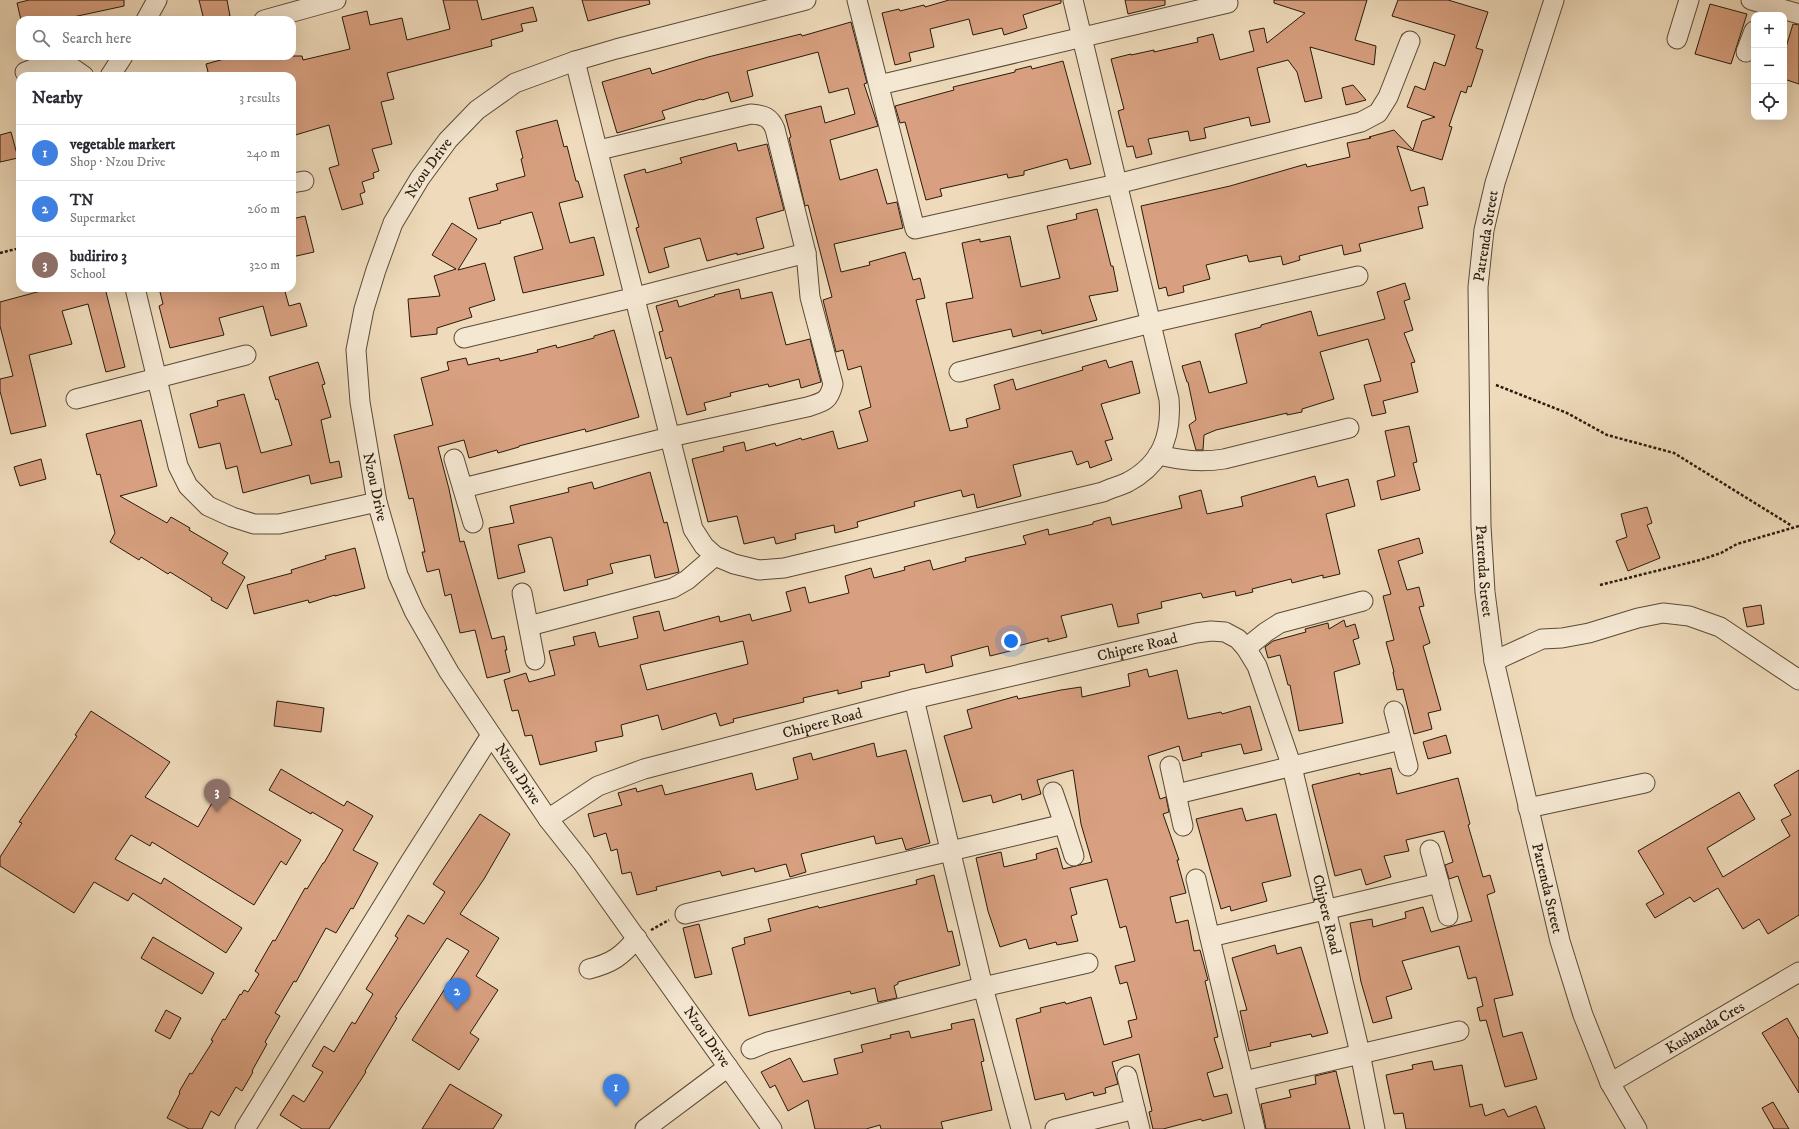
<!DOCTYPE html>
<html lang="en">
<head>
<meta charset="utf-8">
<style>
	:root { --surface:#fff; --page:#f2f2f3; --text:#2b2b33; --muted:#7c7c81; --line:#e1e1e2; --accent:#0f766e }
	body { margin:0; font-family:"IM FELL DW Pica",serif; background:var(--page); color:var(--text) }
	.controls { position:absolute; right:12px; top:12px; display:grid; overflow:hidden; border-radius:8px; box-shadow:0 4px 16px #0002 }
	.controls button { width:36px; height:36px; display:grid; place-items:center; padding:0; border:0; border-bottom:1px solid var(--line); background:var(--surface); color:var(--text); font:20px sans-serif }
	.you { position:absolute; left:1011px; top:641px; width:14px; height:14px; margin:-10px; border:3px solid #fff; border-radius:50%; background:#1a73e8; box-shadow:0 0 0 6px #1a73e833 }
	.badge { display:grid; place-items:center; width:26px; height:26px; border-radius:50%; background:var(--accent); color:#fff; font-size:13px; font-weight:700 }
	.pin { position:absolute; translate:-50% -33px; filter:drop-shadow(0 1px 2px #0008) }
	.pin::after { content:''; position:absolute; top:21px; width:14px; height:12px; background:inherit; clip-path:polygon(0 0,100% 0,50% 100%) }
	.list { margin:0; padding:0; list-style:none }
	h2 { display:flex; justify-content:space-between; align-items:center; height:52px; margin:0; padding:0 16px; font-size:17px }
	h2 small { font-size:13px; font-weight:400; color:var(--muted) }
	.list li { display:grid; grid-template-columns:26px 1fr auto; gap:12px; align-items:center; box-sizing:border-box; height:56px; padding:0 16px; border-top:1px solid var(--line) }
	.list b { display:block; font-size:15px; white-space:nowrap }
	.list p { margin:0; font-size:13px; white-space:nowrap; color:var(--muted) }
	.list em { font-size:13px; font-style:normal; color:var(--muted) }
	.icon { flex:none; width:22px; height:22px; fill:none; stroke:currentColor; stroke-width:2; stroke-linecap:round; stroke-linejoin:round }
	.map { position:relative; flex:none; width:1799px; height:1129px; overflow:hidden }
	.search { position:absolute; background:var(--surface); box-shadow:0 4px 16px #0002; left:16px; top:16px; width:280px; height:44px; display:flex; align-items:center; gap:10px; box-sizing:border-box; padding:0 14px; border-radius:12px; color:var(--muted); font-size:15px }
	.panel { position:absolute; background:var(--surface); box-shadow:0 4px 16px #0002; left:16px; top:72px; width:280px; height:220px; border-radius:12px }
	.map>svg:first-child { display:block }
	.building { fill:#d8a080; stroke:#281a0a; fill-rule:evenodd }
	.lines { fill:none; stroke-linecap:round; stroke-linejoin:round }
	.minor-casing { stroke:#5a4a36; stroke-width:21 }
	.path { stroke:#281a0a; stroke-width:2.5; stroke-dasharray:3 2; stroke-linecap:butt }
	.minor { stroke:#f5e8d3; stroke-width:19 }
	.labels { text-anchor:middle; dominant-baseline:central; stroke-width:4; stroke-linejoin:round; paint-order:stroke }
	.street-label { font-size:15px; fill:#281a0a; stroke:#f5e8d3 }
</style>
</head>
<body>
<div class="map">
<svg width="1799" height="1129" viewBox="0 0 1799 1129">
	<rect width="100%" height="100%" fill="#efdbbb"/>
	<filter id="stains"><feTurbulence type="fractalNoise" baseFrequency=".005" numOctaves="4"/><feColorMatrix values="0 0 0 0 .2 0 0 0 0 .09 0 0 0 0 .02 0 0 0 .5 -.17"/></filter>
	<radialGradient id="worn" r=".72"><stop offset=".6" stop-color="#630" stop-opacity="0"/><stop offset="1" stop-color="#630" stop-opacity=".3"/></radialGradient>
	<g class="building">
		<path d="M29,0H124V6L73,17L74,20H21L17,3Z"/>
		<path d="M199,0H227L230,16L214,20H204Z"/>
		<path d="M443,0H477L482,20L533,7L537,21L521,24L523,31L491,40L492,46L387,73L394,99L381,102L392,144L372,149L379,171L373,173L374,178L362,182L365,192L360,194L363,204L342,210L329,168L339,165L329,125L292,136V76H209L206,64L235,56H302L303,60L350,49L342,17L367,11L370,25L402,18L407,40L450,29Z"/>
		<path d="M582,0H649L650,4L588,21Z"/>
		<path d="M949,0H1061V3L1023,15L1027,28L1004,35L1002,28L973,35L969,19L930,29L934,47L909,53L911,61L895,65L882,13L899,9L900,11L924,5L925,7Z"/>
		<path d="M1125,0H1165V5L1128,14Z"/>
		<path d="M1274,0H1367L1355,40L1376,46L1374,65L1310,47L1322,98L1305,102L1297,72L1288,60L1257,68L1270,122L1251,126L1249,117L1204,128L1206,138L1190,141L1188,131L1148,139L1152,154L1136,158L1133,146L1127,147L1118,111L1124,109L1111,59L1131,54V55L1154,50V52L1198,42L1197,38L1213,34L1220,60L1254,51L1249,31L1264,28L1267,43L1305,13L1274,3Z"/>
		<path d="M1398,0H1448L1488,12L1476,48L1483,50L1471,87L1468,86L1466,93L1461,91L1449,126L1452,127L1442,160L1397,146L1411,191L1424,187L1428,205L1418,207L1423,228L1359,244L1361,251L1344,255L1342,245L1299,256L1300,260L1283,265L1281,256L1249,262L1247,255L1206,265L1210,279L1183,286L1184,292L1168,296L1166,287L1159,289L1141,206L1230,186L1306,164L1307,167L1350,157L1347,143L1371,138L1369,137L1394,130L1413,150L1422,121L1435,117L1407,107L1415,86L1425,90L1434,62L1445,66L1455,35L1392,16Z"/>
		<path d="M1710,4L1747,14L1731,64L1695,54Z"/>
		<path d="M851,22L867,83L864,84L878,126L830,140L840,180L877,169L887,204L897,202L903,228L834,244L841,272L870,265L869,262L905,252L913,280L920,278L925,298L916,300L950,431L968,427L966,419L1000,409L994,385L1013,379L1016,390L1083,370L1082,367L1106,360L1109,368L1132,361L1140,393L1101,404L1113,439L1105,441L1112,460L1090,468L1088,461L1077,465L1072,451L1013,465L1021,496L977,508L974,494L963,497L961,490L914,502L915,506L857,522L858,527L835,533L834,525L795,534L796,539L776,544L774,537L744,544L737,516L708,522L692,459L724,451L723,447L744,442L746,451L775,443L776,446L801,438L802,440L833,431L838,449L868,441L859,411L871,407L861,366L848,370L843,350L836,352L823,300L832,297L808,205L805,206L789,138L791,137L785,115L821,106L825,123L855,114L848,88L829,93L818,52L747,71L753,96L731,102L728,92L702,100L701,99L662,111L665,119L617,133L602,82L650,68L652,74L708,57L801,34L802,36Z"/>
		<path d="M1793,24L1799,25V84L1784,79V54Z"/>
		<path d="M1063,61L1091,164L1070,169L1067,159L1024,171V175L1008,178L1007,174L940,189L942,196L926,200L905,122L900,123L895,106L954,90L953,87L1015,72V70L1031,66L1032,69Z"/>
		<path d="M1353,85L1366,100L1346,105L1342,88Z"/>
		<path d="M557,120L564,147L567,146L576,181H578L583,197L559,203L570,243L594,237L604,275L523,293L514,257L543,249L532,212L500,221L501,223L478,229L469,198L498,190L496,184L525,176L521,159L523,158L516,131Z"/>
		<path d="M11,132L18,158L0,162V135Z"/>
		<path d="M736,143L738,151L767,144L784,210L756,218L764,248L737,255V253L707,261L700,238L664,248L669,267L649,273L636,228L639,227L624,175L645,169L646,173L682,163L680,158Z"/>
		<path d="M1097,209L1111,266H1113L1118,291L1089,296L1097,320L1042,334L1041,330L1013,337L1011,329L953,342L946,303L973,298L962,243L980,239V242L1010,236L1021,287L1060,278L1047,226L1077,219L1076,214Z"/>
		<path d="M305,216L314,252L292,257V219Z"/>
		<path d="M452,223L477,239L458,270L485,263L495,300L469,308L472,317L437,328V334L411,337L408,299L440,296L434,276L456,269L432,255Z"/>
		<path d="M1405,283L1410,299L1404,301L1413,330L1404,333L1415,362L1411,363L1418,392L1383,401L1386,413L1372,416L1364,385L1381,381L1368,339L1320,352L1334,399L1302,409V412L1287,415V413L1216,430L1204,435L1203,450H1196L1189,425L1196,420L1188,382H1187L1182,366L1200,361L1209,393L1247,383L1235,334L1261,327V325L1311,311L1318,336L1385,319L1377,292Z"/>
		<path d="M52,288H105L125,367L106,372L88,304L62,311L72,344L29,355L46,426L11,434L0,391V379L13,376L0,326V302Z"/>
		<path d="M159,288H284L289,306L300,303L307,326L271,336L263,306L219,318L224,335L170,348L159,306L163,304Z"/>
		<path d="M739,289L741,299L772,292L786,345L810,339L821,382L801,388L799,379L769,387L768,384L730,393L731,396L704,403L706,410L687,415L671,357L666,359L659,332L663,331L656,306L677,300L679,307L715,296L714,295Z"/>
		<path d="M614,330L639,417L586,432L585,429L519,446V447L498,453L497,450L469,458L464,440L438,447L449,489L460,542L464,541L492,639L504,636L507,650H505L510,672L487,678L475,630L460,633L451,594L445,596L439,569L427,572L422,552H425L413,498L409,499L394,435L433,425L421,378L449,370L447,362L466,358L468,365L499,358L500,361L538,352L537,350L556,345L557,348L594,338V336Z"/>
		<path d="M318,362L325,384L322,385L331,417L321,420L330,463L339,461L342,477L311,484L309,475L243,493L237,466L226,469L220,443L199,448L190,414L218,406L217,401L244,394L261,453L292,445L278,399L276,400L269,377Z"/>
		<path d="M141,420L157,486L120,496L167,523L171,517L190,528L189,530L228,553L222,563L245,577L227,609L211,600L212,598L170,572L168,574L141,557L139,560L110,542L115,533L100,474L97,475L86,434Z"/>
		<path d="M1409,426L1417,462L1413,463L1420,490L1381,500L1377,481L1395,476L1385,431Z"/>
		<path d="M41,459L46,479L20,486L14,467Z"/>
		<path d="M650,472L664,523L667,522L679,572L655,578L650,555L610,564L613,573L587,580L588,585L564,591L552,538L550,537L518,545L525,572L498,579L489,528L514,523L510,506L569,492L568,488L592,482L594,489Z"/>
		<path d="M1315,476L1318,487L1348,479L1355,506L1326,514L1340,574L1323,578V575L1292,583L1291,579L1252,589L1253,592L1236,596L1235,591L1203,598L1201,593L1161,602L1162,608L1137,614L1139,623L1118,627L1112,604L1061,616L1067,637L1048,642V638L1014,647V650L990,656L988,646L951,656L953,666L926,673L924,664L889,672L890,676L861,682L862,688L838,694V690L803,698L804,702L733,719L734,722L720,726L716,713L662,730L658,715L621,725L623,736L595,742L597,751L540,765L532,735L525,736L518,710L512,711L504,680L526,673L529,682L555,675L549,651L575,645L573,637L595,632L599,647L638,638L633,617L659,611L664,631L719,616L720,622L750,614L752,621L791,611L786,592L805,587L809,603L849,593L845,576L871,568L874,578L905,570L904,567L930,560L933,570L966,561L965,558L1026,544L1023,536L1048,529L1049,535L1093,524V522L1110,517L1112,525L1182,508L1179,496L1201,490L1207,514L1243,506L1241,497ZM743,641L748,664L647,690L640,665Z"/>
		<path d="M1647,507L1652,523L1647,525L1660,558L1628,571L1616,541L1627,537L1621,514Z"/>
		<path d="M1419,538L1423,553L1398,561L1407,590L1419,587L1424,606L1419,607L1430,643L1423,646L1441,710L1428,713L1432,729L1414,734L1403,689L1397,690L1393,672H1394L1386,642L1394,640L1383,596L1391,594L1378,550Z"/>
		<path d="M355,548L365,588L335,596V595L309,603L308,600L254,614L247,585L292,573L291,570L326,559L325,556Z"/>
		<path d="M1761,605L1764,624L1747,627L1743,608Z"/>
		<path d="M1344,620L1346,627L1355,624L1359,638L1353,640L1360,664L1334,672L1343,723L1299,731L1290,685H1288L1280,655L1268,658L1265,647L1273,641L1306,632L1305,629L1328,623L1329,629Z"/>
		<path d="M1147,669L1149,677L1177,670L1188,719L1221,712L1222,714L1250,706L1262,750L1244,754L1241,744L1201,753L1202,756L1183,761L1179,746L1148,756L1160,799L1166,797L1169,812L1163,814L1179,860H1177L1186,893L1170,897L1176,923L1188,920L1194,951L1200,950L1208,980L1205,981L1218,1037L1214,1038L1223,1068L1207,1073L1214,1097L1227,1094L1232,1113L1202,1121L1201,1119L1163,1129H1153L1149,1112L1152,1111L1139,1054L1112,1062L1118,1084L1105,1088L1106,1093L1094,1096L1093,1092L1066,1100L1064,1093L1035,1100L1016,1019L1041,1012L1040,1008L1065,1002L1066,1004L1091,997L1104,1045L1132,1037L1128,1021L1137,1019L1127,982L1120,984L1115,966L1135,961L1126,926L1120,928L1107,879L1070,888L1077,914L1071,916L1078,941L1057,945L1056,942L1029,949L1026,939L1000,947L988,911L976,858L1001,852L1004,867L1037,859L1036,854L1057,848L1063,869L1092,862L1081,824L1073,770L1037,780L1041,794L1022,800L1021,794L993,803L991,795L963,802L944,736L972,728L967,710L1017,696L1018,699L1061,690L1081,687L1082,697L1130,686L1128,674Z"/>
		<path d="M277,701L324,708L321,732L274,726Z"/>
		<path d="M91,711L170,762L145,797L198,827L219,791L301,840L286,865L281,861L254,905L152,842L150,846L131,835L115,859L161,884L164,878L242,928L226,953L133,893L128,901L94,882L74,913L0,866V857L22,823L19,822L77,736L75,735Z"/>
		<path d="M1446,735L1451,753L1428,759L1423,742Z"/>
		<path d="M874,743L877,757L906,750L930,843L906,850L902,838L876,844L874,836L801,854L806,872L790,877L786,864L755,872L754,868L722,876L720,871L656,887L657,890L637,895L631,872L622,874L617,849L611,851L606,833L594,837L588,814L622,805L618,793L636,788L637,792L662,785L665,795L752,773L756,790L798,779L793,758L811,753L813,760Z"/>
		<path d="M1391,768L1397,794L1458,778L1470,824L1468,825L1483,877L1490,875L1495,892L1487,895L1513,995L1494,999L1503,1037L1522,1032L1537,1079L1505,1087L1486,1020L1480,1021L1477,1008L1483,1006L1476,977L1468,979L1459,946L1402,961L1412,989L1386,997L1392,1018L1373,1023L1361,982L1350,923L1372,919L1373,927L1406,918L1405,912L1423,907L1431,932L1472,921L1458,876L1449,879L1445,865L1453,862L1444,831L1406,840L1409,851L1384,856L1391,877L1366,885L1361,869L1335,876L1312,785L1360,773V775Z"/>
		<path d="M281,769L344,806L347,801L373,816L353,850L378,863L353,909L351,908L336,933L326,928L296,982L294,981L275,1013L280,1016L265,1042L267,1044L252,1071L253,1072L242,1091L236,1087L219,1116L211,1111L202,1129H189L167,1118L180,1093L179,1092L190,1073L192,1074L213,1041L211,1040L223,1019L225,1020L240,994L241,995L244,990L248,992L259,974L255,971L273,940L275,941L305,888L307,889L323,863H324L343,830L312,812L311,814L269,790Z"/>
		<path d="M1799,770V915L1768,934L1759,919L1743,929L1718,888L1694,902L1690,897L1655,918L1646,904L1664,894L1638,851L1739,792L1755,819L1707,848L1723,877L1790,836L1781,820L1791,815L1774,785Z"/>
		<path d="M1242,808L1246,821L1276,814L1291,876L1262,883L1267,901L1231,911L1230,906L1221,909L1196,819Z"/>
		<path d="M480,814L510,834L484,879L460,914L499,938L476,976L498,990L470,1033L479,1039L459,1070L412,1040L469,951L447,938L395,1017L397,1018L365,1071L366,1072L329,1129H302L280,1115L293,1095L304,1102L323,1072L312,1066L324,1046L334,1052L352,1022L355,1024L373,994L366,989L398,938L395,936L408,915L424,924L445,892L433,884Z"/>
		<path d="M934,875L948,932L952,931L960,965L898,982V984L894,986L897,998L878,1002L875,988L851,994L850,991L749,1016L732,948L745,944L744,938L771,931L768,919L818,906L819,908L917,884L916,880Z"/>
		<path d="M699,924L712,974L695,978L683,928Z"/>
		<path d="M153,937L214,973L202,994L141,958Z"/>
		<path d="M1275,945L1277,954L1301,947L1328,1033L1312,1037L1311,1034L1270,1043L1271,1046L1249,1051L1240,1011L1247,1010L1232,958Z"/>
		<path d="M166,1010L181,1018L170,1039L155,1031Z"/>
		<path d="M1787,1018L1799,1039V1093L1762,1033Z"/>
		<path d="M974,1019L984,1061L981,1062L992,1110L941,1122L943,1129H881L880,1125L866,1129H815L808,1100L788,1111L775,1085L770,1088L761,1072L790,1058L803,1082L838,1074L834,1059L863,1052L861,1045L891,1038L890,1035L909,1031L911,1038L952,1029L951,1024Z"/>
		<path d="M1432,1061L1434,1070L1462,1065L1470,1107L1482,1104L1485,1116L1504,1109L1508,1117L1536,1106L1545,1129H1406L1403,1113L1394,1114L1386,1075L1413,1069L1412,1065Z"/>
		<path d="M1336,1071L1350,1129H1266L1261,1104L1291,1097L1289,1090L1316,1084L1315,1076Z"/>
		<path d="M450,1084L502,1115L493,1129H422Z"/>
		<path d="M1773,1102L1789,1129H1774L1762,1108Z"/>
	</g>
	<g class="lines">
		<defs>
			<g id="minor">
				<path d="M857,0L915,229L1117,184L1361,122L1378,113L1388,97L1410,41"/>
				<path id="s1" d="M1554,0L1495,183L1484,230L1478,287L1481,526L1485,592L1494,661L1560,941L1583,1015L1610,1083L1637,1129"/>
				<path d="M1751,0L1799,14"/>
				<path d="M146,20L157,0"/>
				<path d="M264,20L336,0"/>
				<path d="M1677,39L1689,0"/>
				<path d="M1746,52L1754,31"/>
				<path d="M575,61L693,529L704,546L715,556L734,564L759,570L784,568L1103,492C1111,488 1120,486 1128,482C1162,464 1172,435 1169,399L1073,0"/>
				<path d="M25,72L48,63L74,69L84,76"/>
				<path d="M110,76L123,56"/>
				<path d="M879,85L1228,3"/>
				<path d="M292,183L304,181"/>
				<path d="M135,288L178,466L188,486L208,506L232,517L254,524H279L377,502"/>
				<path d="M464,338L636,297L806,253"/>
				<path d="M959,372L1151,323L1358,276"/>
				<path d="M76,399L246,355"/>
				<path d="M1158,455C1182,460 1199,463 1224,459L1349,428"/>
				<path d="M454,459L473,523"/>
				<path d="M463,488L670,437L807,407C824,402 829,401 833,384L810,297L806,253L775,129C770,117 764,115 751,114L599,150"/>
				<path d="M522,593L535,660"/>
				<path d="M529,626L673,588L687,580L715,556"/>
				<path d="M1246,648L1266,632L1280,623L1363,601"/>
				<path d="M1494,661L1542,639L1562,638L1589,633L1638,618L1663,613L1689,616L1720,627L1799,680"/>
				<path d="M914,699L983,987L1021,1129"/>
				<path d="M1394,711L1408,766"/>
				<path d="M1170,766L1183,826"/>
				<path d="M1177,794L1401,740"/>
				<path d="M1528,808L1645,783"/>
				<path id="s2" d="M548,819L598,786L644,769L914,699L1196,633L1211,631L1225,632L1238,639L1246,648L1257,666L1292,767L1360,1053L1375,1129"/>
				<path d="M1064,824L1074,856"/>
				<path d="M1430,850L1448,916"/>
				<path d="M1196,879L1255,1129"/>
				<path d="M685,914L1064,824L1053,792"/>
				<path d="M1210,937L1439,883"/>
				<path d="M589,969C612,963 621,957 637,938"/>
				<path d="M751,1049L768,1042L983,987L1088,963"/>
				<path d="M1244,1081L1459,1031"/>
				<path id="s3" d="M1610,1083L1799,972"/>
				<path d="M1135,1109L1140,1129"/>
				<path d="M245,1129L410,862L491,735"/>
				<path d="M645,1129L728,1067"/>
				<path id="s4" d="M772,1129L582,862L548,819L449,672L414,611L398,575L377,502L360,402L356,350L364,309L376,270L393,223L420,178L448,140L477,110L515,83L575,61L616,49L806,0"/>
				<path d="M1055,1129L1135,1109L1127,1076"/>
			</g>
		</defs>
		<use href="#minor" class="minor-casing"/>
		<g class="path">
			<path d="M0,253L20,248"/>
			<path d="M1496,385L1567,413L1607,435L1674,453L1792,526"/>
			<path d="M1600,585L1700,560L1721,553L1737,544L1799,526"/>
			<path d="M651,930L669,920"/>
		</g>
		<use href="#minor" class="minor"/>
	</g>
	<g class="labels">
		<g class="street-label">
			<text stroke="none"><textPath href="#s4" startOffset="1097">Nzou Drive</textPath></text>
			<text transform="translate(1486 236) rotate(-81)">Patrenda Street</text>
			<text transform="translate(375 487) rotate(78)">Nzou Drive</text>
			<text stroke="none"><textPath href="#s1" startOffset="582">Patrenda Street</textPath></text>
			<text stroke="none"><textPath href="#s2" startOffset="617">Chipere Road</textPath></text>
			<text stroke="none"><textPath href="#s2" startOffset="293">Chipere Road</textPath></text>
			<text transform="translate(518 774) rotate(56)">Nzou Drive</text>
			<text stroke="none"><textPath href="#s1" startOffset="906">Patrenda Street</textPath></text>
			<text stroke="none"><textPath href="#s2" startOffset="1013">Chipere Road</textPath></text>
			<text stroke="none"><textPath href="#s3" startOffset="110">Kushanda Cres</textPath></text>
			<text transform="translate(707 1037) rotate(55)">Nzou Drive</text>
		</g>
	</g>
	<rect width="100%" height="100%" filter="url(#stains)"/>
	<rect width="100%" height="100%" fill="url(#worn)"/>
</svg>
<div class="controls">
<button>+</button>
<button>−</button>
<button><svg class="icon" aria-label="locate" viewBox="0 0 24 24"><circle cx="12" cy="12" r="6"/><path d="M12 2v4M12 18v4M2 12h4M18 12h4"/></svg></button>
</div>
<div class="you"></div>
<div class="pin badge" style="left:616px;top:1107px;background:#3f7fe0">1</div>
<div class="pin badge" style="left:457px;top:1011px;background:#3f7fe0">2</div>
<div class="pin badge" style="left:217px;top:812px;background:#8d6e63">3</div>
<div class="search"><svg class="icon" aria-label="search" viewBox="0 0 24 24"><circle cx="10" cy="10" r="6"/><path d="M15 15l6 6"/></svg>Search here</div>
<section class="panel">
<h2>Nearby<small>3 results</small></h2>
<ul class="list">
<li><span class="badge" style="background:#3f7fe0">1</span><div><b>vegetable markert</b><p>Shop · Nzou Drive</p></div><em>240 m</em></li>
<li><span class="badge" style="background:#3f7fe0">2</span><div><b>TN</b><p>Supermarket</p></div><em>260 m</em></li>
<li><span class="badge" style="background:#8d6e63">3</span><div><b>budiriro 3</b><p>School</p></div><em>320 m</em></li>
</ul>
</section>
</div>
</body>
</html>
